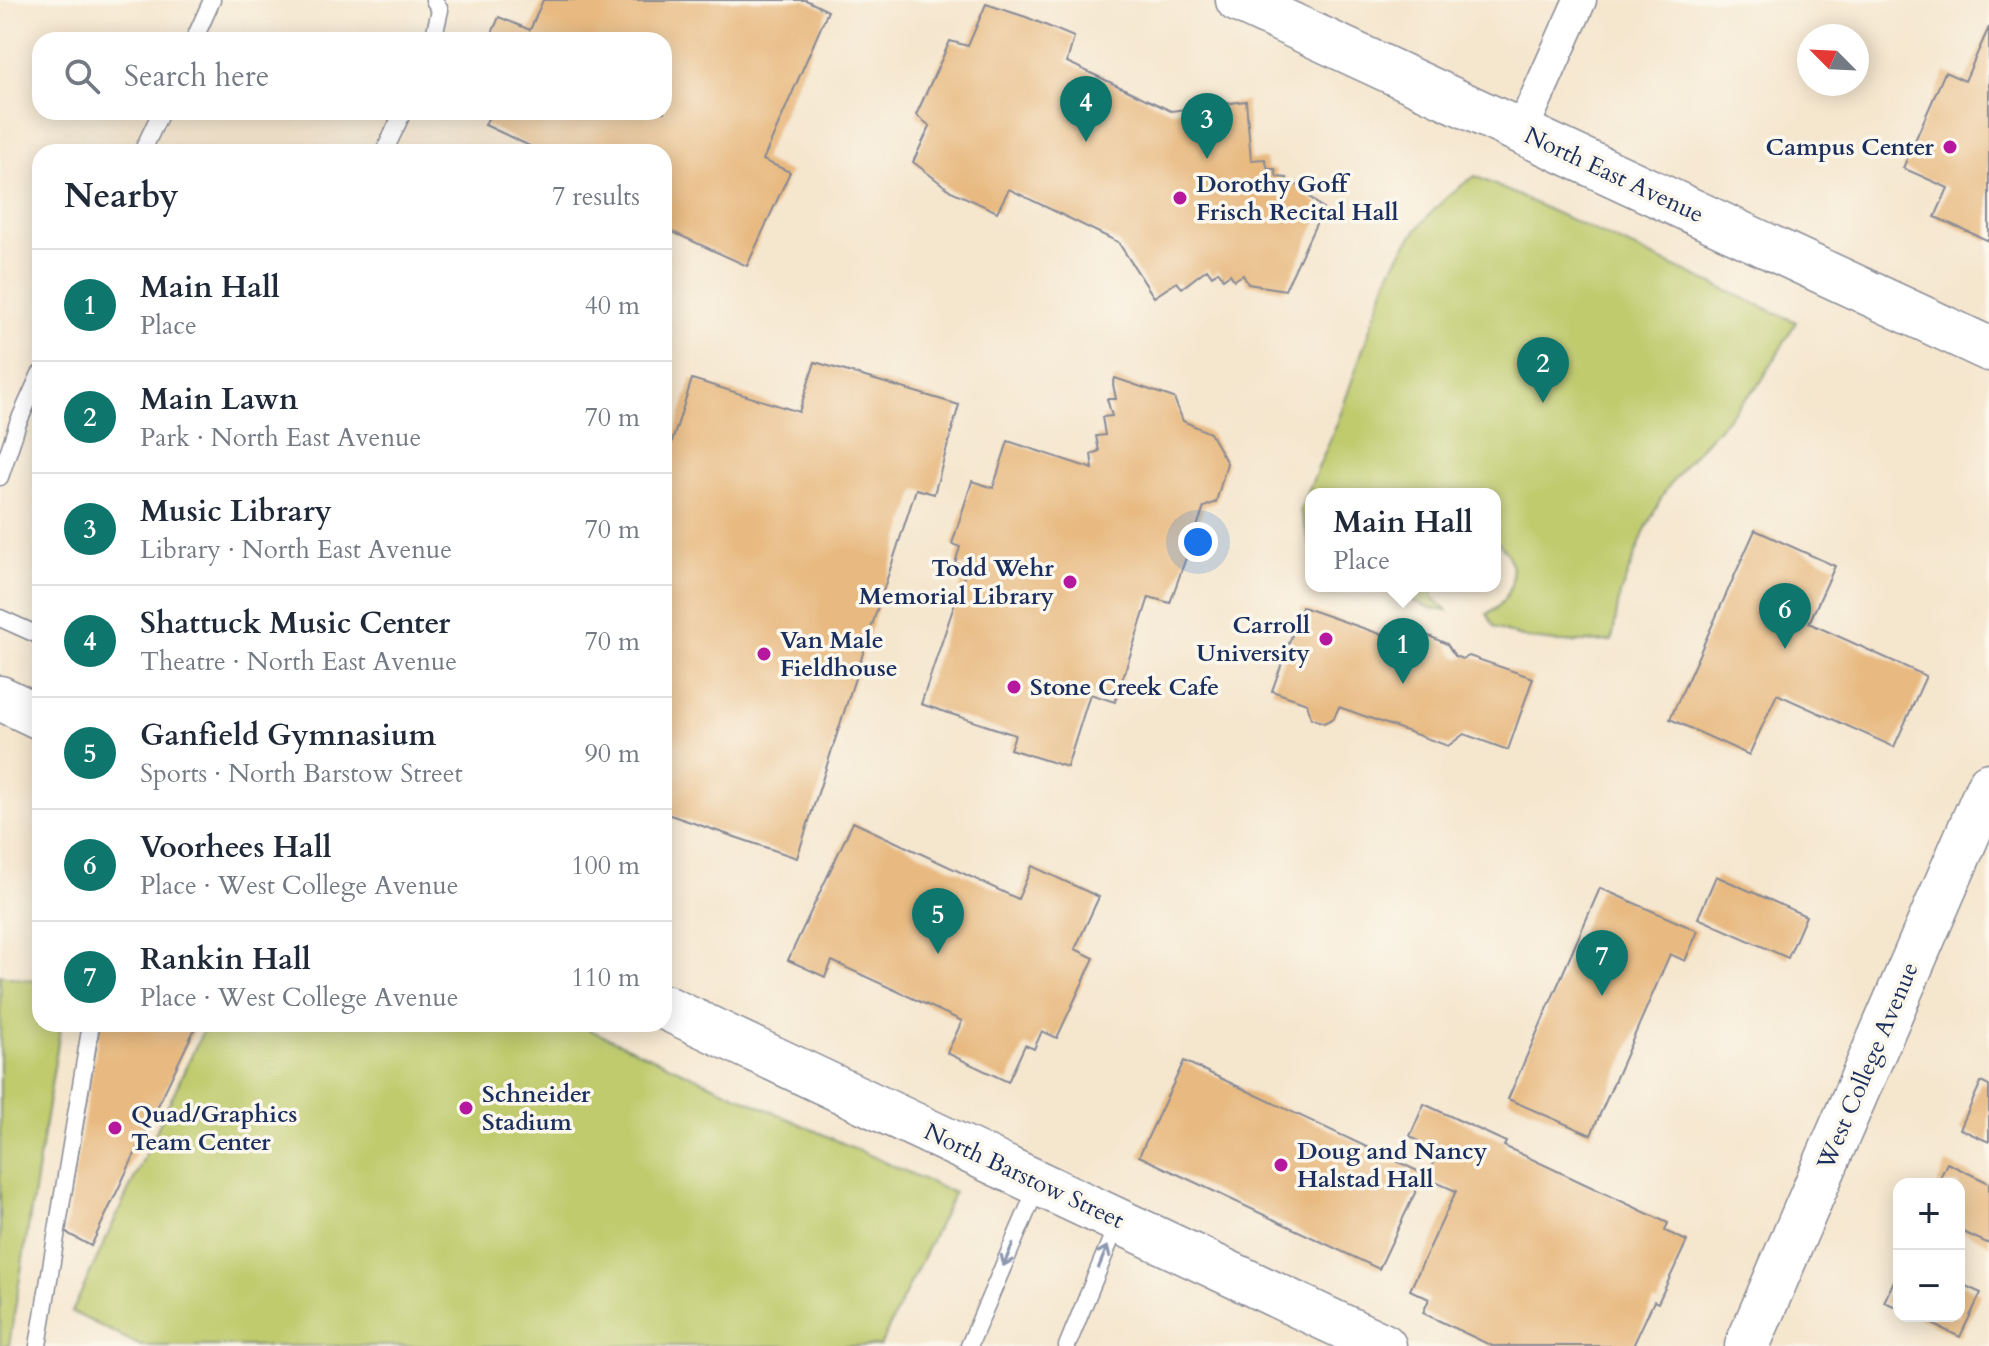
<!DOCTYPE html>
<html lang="en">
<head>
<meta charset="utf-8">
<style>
	:root { --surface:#fff; --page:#f2f2f3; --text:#1f2937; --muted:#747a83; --line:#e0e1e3; --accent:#0f766e }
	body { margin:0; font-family:Cardo,serif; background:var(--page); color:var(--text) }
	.controls { position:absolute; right:24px; bottom:24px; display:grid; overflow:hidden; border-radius:16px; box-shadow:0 4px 20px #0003 }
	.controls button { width:72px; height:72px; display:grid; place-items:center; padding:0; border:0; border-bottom:2px solid var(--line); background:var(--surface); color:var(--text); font:40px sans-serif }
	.compass { position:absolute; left:1797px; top:24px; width:72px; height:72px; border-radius:50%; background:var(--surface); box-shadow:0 4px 20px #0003; rotate:294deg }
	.you { position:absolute; left:1198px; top:542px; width:28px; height:28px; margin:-20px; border:6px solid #fff; border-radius:50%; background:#1a73e8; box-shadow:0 0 0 12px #1a73e833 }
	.badge { display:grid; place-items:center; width:52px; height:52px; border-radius:50%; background:var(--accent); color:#fff; font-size:26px; font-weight:700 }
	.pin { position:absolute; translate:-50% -66px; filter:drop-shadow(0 2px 4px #0008) }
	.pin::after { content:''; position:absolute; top:42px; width:28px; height:24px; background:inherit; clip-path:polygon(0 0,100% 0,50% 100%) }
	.popup { position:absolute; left:1305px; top:488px; width:196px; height:104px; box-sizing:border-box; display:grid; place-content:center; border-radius:16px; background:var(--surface); filter:drop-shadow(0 2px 6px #0005); font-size:26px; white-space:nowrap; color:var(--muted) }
	.popup b { font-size:30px; color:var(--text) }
	.popup::after { content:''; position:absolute; left:50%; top:100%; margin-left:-16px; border:16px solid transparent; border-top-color:var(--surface) }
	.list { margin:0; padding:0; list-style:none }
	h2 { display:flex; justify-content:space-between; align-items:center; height:104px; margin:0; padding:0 32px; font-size:34px }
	h2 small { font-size:26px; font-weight:400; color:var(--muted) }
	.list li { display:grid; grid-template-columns:52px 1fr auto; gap:24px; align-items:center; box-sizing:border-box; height:112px; padding:0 32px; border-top:2px solid var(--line) }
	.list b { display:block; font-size:30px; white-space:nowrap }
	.list p { margin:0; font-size:26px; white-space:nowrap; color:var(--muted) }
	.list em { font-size:26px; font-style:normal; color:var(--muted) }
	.icon { flex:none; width:44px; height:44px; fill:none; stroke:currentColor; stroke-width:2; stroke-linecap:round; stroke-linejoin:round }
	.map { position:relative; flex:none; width:1989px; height:1346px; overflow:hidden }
	.search { position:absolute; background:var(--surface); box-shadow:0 4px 20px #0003; left:32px; top:32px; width:640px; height:88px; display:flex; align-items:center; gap:20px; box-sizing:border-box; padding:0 28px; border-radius:24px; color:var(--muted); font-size:30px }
	.panel { position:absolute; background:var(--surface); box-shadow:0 4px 20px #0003; left:32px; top:144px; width:640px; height:888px; border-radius:24px }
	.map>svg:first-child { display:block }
	.green { fill:#bfcb6d; stroke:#6d7d66; stroke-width:2 }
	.building { fill:#e8ba81 }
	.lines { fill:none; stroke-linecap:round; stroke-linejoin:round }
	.lane-casing { stroke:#888a96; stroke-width:19 }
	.street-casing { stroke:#888a96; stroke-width:35 }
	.secondary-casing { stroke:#888a96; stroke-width:47 }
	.lane { stroke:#fff; stroke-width:16 }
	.street { stroke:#fff; stroke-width:32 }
	.secondary { stroke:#fff; stroke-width:44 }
	.oneway { stroke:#8d97ae }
	.poi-dot { fill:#b5179e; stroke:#fbf7ec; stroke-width:3 }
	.labels { text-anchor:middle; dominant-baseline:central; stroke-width:7; stroke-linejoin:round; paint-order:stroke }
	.poi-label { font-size:24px; font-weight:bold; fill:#1b2f5e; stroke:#fbf7ec; text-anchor:start }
	.street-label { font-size:24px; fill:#1b2f5e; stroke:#fbf7ec }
</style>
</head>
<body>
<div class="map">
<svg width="1989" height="1346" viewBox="0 0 1989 1346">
	<rect width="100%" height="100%" fill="#fbf7ec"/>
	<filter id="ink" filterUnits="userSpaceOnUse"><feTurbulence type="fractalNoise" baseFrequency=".0125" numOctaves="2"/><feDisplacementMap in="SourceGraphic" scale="16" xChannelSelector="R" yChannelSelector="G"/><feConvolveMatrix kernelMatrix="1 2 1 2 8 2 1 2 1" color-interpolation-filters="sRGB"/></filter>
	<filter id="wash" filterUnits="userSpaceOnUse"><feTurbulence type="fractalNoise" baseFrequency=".006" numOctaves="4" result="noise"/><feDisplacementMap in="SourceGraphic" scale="32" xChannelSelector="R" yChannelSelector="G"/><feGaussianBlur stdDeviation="1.8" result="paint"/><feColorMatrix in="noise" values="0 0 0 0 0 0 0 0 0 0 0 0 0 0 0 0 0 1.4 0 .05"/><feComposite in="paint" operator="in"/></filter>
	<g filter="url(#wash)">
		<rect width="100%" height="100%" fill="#f5e6ce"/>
		<g class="green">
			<path d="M1475,176L1796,322L1761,382L1687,462L1665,491L1646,528L1620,594L1612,641C1571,643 1532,645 1494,627L1487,614C1516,599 1522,561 1495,540V494H1311V548L1300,510L1337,424L1387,279C1407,236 1435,202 1475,176Z"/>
			<path d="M1375,586H1429L1434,598L1447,611L1433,609Z"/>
			<path d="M0,975L40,982V1024H61L9,1346H0Z"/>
			<path d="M206,1024H577L954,1193L880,1346H141L72,1312Z"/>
		</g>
		<g id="blocks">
			<g class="building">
				<path d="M543,0H806L828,11L763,160L790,172L747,266L664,228V152H529L532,147L485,125L491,112H664V40H489L499,17L530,30Z"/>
				<path d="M986,4L1026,17L1074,37L1067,62L1171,111L1246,101L1251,160L1265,159L1268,169H1275L1277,177L1287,178L1286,184L1297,185L1323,209L1285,290L1248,284L1243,275L1234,280L1230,274L1223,279L1218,271L1212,276L1207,269L1182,288L1177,282L1154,297L1118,242L1009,189L997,212L951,191L913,162L930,126L916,115L950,41L968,46Z"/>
				<path d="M1989,27V241L1935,217L1948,188L1903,168L1945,72L1965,81Z"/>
				<path d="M815,362L959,405L934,494L916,489L797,858L664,813V467L692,379L799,412Z"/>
				<path d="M1115,378L1174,398L1183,421L1210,433L1227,463L1216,502L1204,507L1170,603L1149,597L1115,702L1090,694L1067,767L1010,749L1015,735L921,704L967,567L955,563L960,547L952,544L972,481L993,488L1008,441L1093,469L1091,454L1099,451L1096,436L1105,435L1102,417L1112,416L1107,399H1116L1113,384Z"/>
				<path d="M1755,530L1835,566L1809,623L1926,676L1894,747L1777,694L1749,755L1670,719Z"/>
				<path d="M1302,607L1412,645L1414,639L1427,635L1447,644L1455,656L1462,659L1469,656L1533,678L1508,750L1464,734L1448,746L1339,707L1334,718L1324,723L1311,718L1307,703L1272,691Z"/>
				<path d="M853,822L1018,899L1032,866L1099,897L1075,949L1094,958L1057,1038L1042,1031L1034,1049L1025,1045L1008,1082L947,1053L962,1021L832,961L825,977L788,960Z"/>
				<path d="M1716,876L1806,916L1788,958L1698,918Z"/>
				<path d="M1600,888L1698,931L1685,961L1670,954L1591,1135L1508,1099Z"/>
				<path d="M100,1024H197L91,1246L65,1232Z"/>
				<path d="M1184,1061L1424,1174L1379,1269L1139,1156Z"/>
				<path d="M1981,1082L1989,1086V1142L1960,1129Z"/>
				<path d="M1424,1104L1506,1142L1504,1146L1668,1223L1665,1231L1687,1241L1658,1303L1654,1301L1633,1346H1492L1423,1313L1429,1299L1410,1290L1456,1191L1426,1178L1438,1153L1410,1136Z"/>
				<path d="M1947,1163L1989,1183V1244L1959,1230V1184H1937Z"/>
				<path d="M1899,1270V1308L1884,1302Z"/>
				<path d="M1959,1283L1981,1293L1960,1337L1915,1316H1959Z"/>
			</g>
		</g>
	</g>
	<g filter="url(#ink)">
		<use href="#blocks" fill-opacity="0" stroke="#888a96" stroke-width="2"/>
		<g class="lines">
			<defs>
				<g id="lane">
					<path d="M194,40L212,0"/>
					<path d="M433,40L440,10L434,0"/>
					<path d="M142,152L161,112"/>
					<path d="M384,152L403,112"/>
					<path d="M0,477L18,423L40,374"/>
					<path d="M0,618L40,636"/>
					<path d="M38,1346L91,1024"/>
					<path d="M969,1346L1038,1185"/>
					<path d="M1067,1346L1118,1222"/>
				</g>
				<path id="street" d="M1521,132L1580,0"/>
				<g id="secondary">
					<path d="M1238,0L1989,349"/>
					<path d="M0,698L40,717"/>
					<path d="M664,1007L1384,1346"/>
					<path d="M1747,1346L1989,785"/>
				</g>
			</defs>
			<use href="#lane" class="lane-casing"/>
			<use href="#street" class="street-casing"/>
			<use href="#secondary" class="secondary-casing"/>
			<use href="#lane" class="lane"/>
			<use href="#street" class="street"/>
			<use href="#secondary" class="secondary"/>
		</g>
		<defs><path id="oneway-shaft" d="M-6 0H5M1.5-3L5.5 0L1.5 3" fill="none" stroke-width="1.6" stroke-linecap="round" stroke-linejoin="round" transform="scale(2)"/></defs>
		<g class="oneway">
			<use href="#oneway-shaft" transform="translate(1008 1255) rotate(113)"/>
			<use href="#oneway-shaft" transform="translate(1103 1257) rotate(-68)"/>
		</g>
	</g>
	<g class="poi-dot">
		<circle cx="1950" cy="147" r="8"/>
		<circle cx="1180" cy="198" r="8"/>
		<circle cx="1070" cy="582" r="8"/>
		<circle cx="1326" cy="639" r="8"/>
		<circle cx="764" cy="654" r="8"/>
		<circle cx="1014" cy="687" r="8"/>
		<circle cx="466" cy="1108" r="8"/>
		<circle cx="115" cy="1128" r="8"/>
		<circle cx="1281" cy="1165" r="8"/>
	</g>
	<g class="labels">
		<g class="poi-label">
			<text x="1934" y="147" text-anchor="end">Campus Center</text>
			<text x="1196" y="184">Dorothy Goff<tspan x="1196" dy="28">Frisch Recital Hall</tspan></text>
			<text x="1054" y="568" text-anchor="end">Todd Wehr<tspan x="1054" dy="28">Memorial Library</tspan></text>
			<text x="1310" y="625" text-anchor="end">Carroll<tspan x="1310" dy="28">University</tspan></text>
			<text x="780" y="640">Van Male<tspan x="780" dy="28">Fieldhouse</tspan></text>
			<text x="1030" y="687">Stone Creek Cafe</text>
			<text x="482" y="1094">Schneider<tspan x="482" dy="28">Stadium</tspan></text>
			<text x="131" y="1114">Quad/Graphics<tspan x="131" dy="28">Team Center</tspan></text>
			<text x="1297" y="1151">Doug and Nancy<tspan x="1297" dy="28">Halstad Hall</tspan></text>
		</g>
		<g class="street-label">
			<text transform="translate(1614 175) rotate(25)">North East Avenue</text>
			<text transform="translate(1868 1066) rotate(-67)">West College Avenue</text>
			<text transform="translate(1024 1176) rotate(25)">North Barstow Street</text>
		</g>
	</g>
</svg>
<div class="controls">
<button>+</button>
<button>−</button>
</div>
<svg class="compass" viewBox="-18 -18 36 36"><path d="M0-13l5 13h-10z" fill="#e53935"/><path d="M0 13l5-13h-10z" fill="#747a83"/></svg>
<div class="you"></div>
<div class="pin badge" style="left:1403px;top:684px">1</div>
<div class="popup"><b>Main Hall</b>Place</div>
<div class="pin badge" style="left:1543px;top:403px">2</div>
<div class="pin badge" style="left:1207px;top:159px">3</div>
<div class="pin badge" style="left:1086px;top:142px">4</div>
<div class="pin badge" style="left:938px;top:954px">5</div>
<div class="pin badge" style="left:1785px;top:649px">6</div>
<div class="pin badge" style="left:1602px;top:996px">7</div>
<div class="search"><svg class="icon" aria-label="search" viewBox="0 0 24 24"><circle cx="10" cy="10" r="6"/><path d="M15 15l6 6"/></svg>Search here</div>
<section class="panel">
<h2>Nearby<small>7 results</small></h2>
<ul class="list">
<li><span class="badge">1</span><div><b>Main Hall</b><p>Place</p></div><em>40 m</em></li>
<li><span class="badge">2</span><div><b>Main Lawn</b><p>Park · North East Avenue</p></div><em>70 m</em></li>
<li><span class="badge">3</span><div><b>Music Library</b><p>Library · North East Avenue</p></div><em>70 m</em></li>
<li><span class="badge">4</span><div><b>Shattuck Music Center</b><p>Theatre · North East Avenue</p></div><em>70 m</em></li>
<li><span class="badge">5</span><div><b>Ganfield Gymnasium</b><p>Sports · North Barstow Street</p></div><em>90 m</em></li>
<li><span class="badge">6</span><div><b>Voorhees Hall</b><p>Place · West College Avenue</p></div><em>100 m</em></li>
<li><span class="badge">7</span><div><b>Rankin Hall</b><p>Place · West College Avenue</p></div><em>110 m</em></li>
</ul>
</section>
</div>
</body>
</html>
